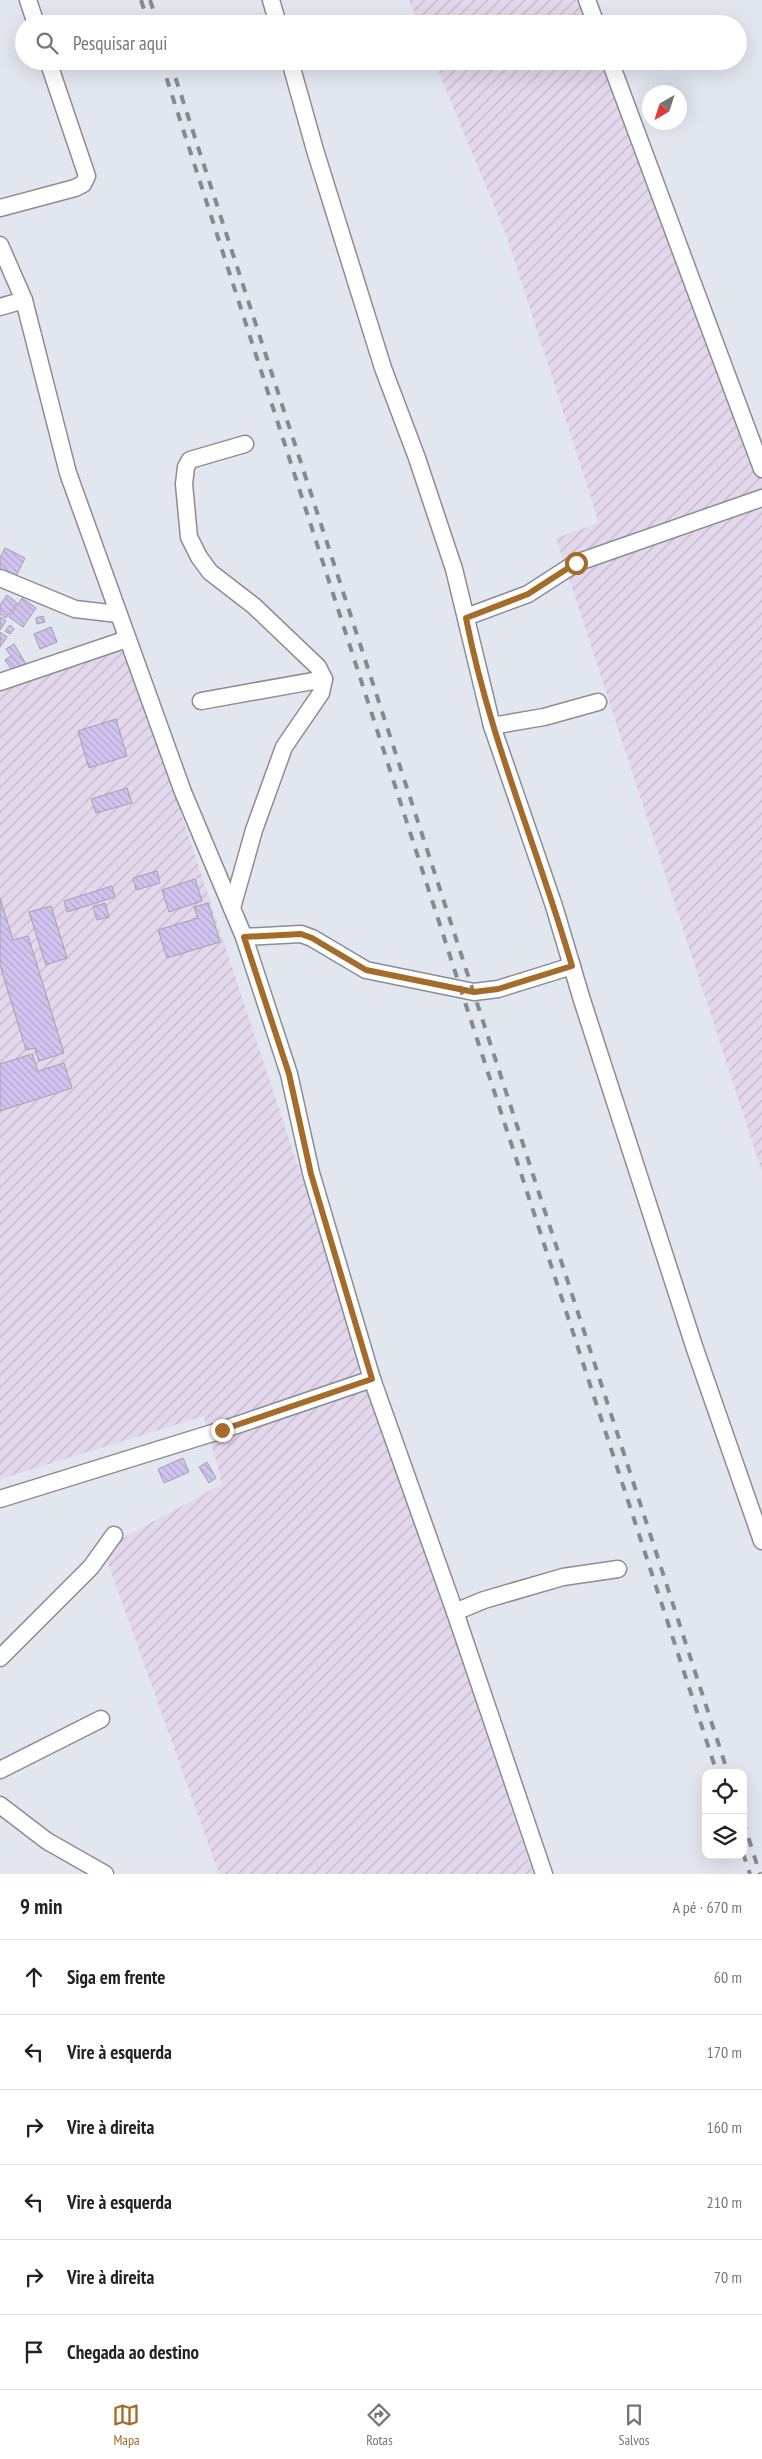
<!DOCTYPE html>
<html lang="pt">
<head>
<meta charset="utf-8">
<style>
	:root { --surface:#fff; --page:#f2f2f2; --text:#222; --muted:#767676; --line:#e0e0e0; --accent:#a46b2a }
	body { margin:0; font-family:"PT Sans Narrow",sans-serif; background:var(--page); color:var(--text) }
	.controls { position:absolute; right:15px; bottom:15px; display:grid; overflow:hidden; border-radius:10px; box-shadow:0 5px 20px #0002 }
	.controls button { width:45px; height:45px; display:grid; place-items:center; padding:0; border:0; border-bottom:1px solid var(--line); background:var(--surface); color:var(--text); font:25px sans-serif }
	.compass { position:absolute; left:642px; top:85px; width:45px; height:45px; border-radius:50%; background:var(--surface); box-shadow:0 5px 20px #0002; rotate:219deg }
	.stop { position:absolute; width:15px; height:15px; margin:-11px; border:4px solid #a46b2a; border-radius:50%; background:#fff }
	.stop.end { background:#a46b2a; border-color:#fff; box-shadow:0 1px 5px #0008 }
	.list { margin:0; padding:0; list-style:none }
	h2 { display:flex; justify-content:space-between; align-items:center; height:65px; margin:0; padding:0 20px; font-size:21px }
	h2 small { font-size:16px; font-weight:400; color:var(--muted) }
	.list li { display:grid; grid-template-columns:32px 1fr auto; gap:15px; align-items:center; box-sizing:border-box; height:75px; padding:0 20px; border-top:1px solid var(--line) }
	.list b { display:block; font-size:19px; white-space:nowrap }
	.list em { font-size:16px; font-style:normal; color:var(--muted) }
	.icon { flex:none; width:28px; height:28px; fill:none; stroke:currentColor; stroke-width:2; stroke-linecap:round; stroke-linejoin:round }
	.map { position:relative; flex:none; width:762px; height:1874px; overflow:hidden }
	.search { position:absolute; background:var(--surface); box-shadow:0 5px 20px #0002; left:15px; right:15px; top:15px; height:55px; display:flex; align-items:center; gap:12px; box-sizing:border-box; padding:0 18px; border-radius:28px; color:var(--muted); font-size:19px }
	.sheet { height:515px; background:var(--surface) }
	nav { display:flex; justify-content:space-around; align-items:center; box-sizing:border-box; height:70px; border-top:1px solid var(--line); background:var(--surface); font-size:14px; color:var(--muted) }
	nav a { display:grid; justify-items:center; gap:2px }
	nav .on { color:var(--accent) }
	.map>svg:first-child { display:block }
	.industrial { fill:url(#industrial-furrows) }
	.building { fill:url(#building-back-hatch); stroke:#a29fa8 }
	.lines { fill:none; stroke-linecap:round; stroke-linejoin:round }
	.minor-casing { stroke:#8a8d96; stroke-width:19 }
	.minor { stroke:#fff; stroke-width:16 }
	.rail { stroke:#878990; stroke-width:4; stroke-dasharray:9 9; stroke-linecap:butt }
	.route { stroke:#a46b2a; stroke-width:6 }
</style>
</head>
<body>
<div class="map">
<svg width="762" height="1874" viewBox="0 0 762 1874">
	<defs>
		<pattern id="industrial-furrows" width="10" height="10" patternUnits="userSpaceOnUse" patternTransform="scale(1.25)"><rect width="10" height="10" fill="#e2d7eb"/><path d="M-1 1l2-2M0 10L10 0M9 11l2-2" fill="none" stroke="#c2b8c9"/></pattern>
		<pattern id="building-back-hatch" width="6" height="6" patternUnits="userSpaceOnUse" patternTransform="scale(1.25)"><rect width="6" height="6" fill="#d0c3f0"/><path d="M-1 5l2 2M0 0l6 6M5-1l2 2" fill="none" stroke="#b2a7ce"/></pattern>
	</defs>
	<rect width="100%" height="100%" fill="#e2e6ef"/>
	<g class="industrial">
		<path d="M409,0H589L597,24H419Z"/>
		<path d="M434,61H611L762,466V1172L556,538L599,523L507,237Z"/>
		<path d="M123,639L533,1874H219L103,1549L222,1484L204,1416L0,1479V680Z"/>
	</g>
	<g class="building">
		<path d="M5,548L25,558L14,580L0,573V558Z"/>
		<path d="M7,595L17,603L6,618L0,614V605Z"/>
		<path d="M22,598L36,608L23,627L9,617Z"/>
		<path d="M43,616L45,622L37,624L36,618Z"/>
		<path d="M1,617L6,621L0,630V618Z"/>
		<path d="M10,625L14,629L10,634L5,631Z"/>
		<path d="M51,627L57,642L40,649L34,634Z"/>
		<path d="M0,632L7,637L0,647Z"/>
		<path d="M14,644L26,664L14,673L5,660L11,656L6,649Z"/>
		<path d="M116,719L127,756L89,768L78,731Z"/>
		<path d="M127,788L132,803L96,813L91,799Z"/>
		<path d="M157,871L160,883L136,890L133,878Z"/>
		<path d="M195,879L202,901L169,912L162,890Z"/>
		<path d="M112,886L115,897L67,912L64,901Z"/>
		<path d="M0,898L13,940L28,936L64,1053L39,1061L35,1048L26,1050L0,965Z"/>
		<path d="M105,903L109,917L97,920L93,907Z"/>
		<path d="M208,903L220,942L167,958L158,930L198,918L194,907Z"/>
		<path d="M51,906L67,958L46,965L29,912Z"/>
		<path d="M32,1054L38,1071L64,1063L72,1088L0,1111V1064Z"/>
		<path d="M183,1458L189,1472L164,1483L158,1469Z"/>
		<path d="M207,1462L216,1478L209,1483L199,1467Z"/>
	</g>
	<g class="lines">
		<defs>
			<g id="minor">
				<path d="M28,0L36,24"/>
				<path d="M271,0L278,24"/>
				<path d="M587,0L596,24"/>
				<path d="M290,61L315,150L383,368L417,458L454,569L492,726L554,906L582,1000L695,1349L762,1541"/>
				<path d="M610,61L762,469"/>
				<path d="M0,208L75,188L83,184L87,176L48,61"/>
				<path d="M0,245L24,300L68,473L183,792L244,937L289,1074L311,1173L372,1379L455,1612L544,1874"/>
				<path d="M0,307L24,300"/>
				<path d="M0,578L75,609L118,614"/>
				<path d="M466,617L528,594L576,563L762,498"/>
				<path d="M0,682L127,639"/>
				<path d="M201,701L324,679"/>
				<path d="M492,726L544,717L598,702"/>
				<path d="M232,908L254,830L284,747L321,693L324,679L318,667L254,606L210,572L199,557L189,537L184,484L186,467L190,460L245,444"/>
				<path d="M244,937L301,934L312,938L366,970L474,992L498,989L572,966"/>
				<path d="M0,1499L222,1430L372,1379"/>
				<path d="M455,1612L484,1600L563,1577L618,1569"/>
				<path d="M0,1658L91,1567L114,1535"/>
				<path d="M0,1770L101,1719"/>
				<path d="M0,1805L47,1841L105,1874"/>
			</g>
		</defs>
		<use href="#minor" class="minor-casing"/>
		<use href="#minor" class="minor"/>
		<g class="rail">
			<path d="M141,0L149,24"/>
			<path d="M150,0L158,24"/>
			<path d="M161,61L461,990L717,1773"/>
			<path d="M170,61L728,1773"/>
			<path d="M743,1821L760,1874"/>
			<path d="M743,1853L750,1874"/>
		</g>
	</g>
	<g class="lines">
		<path class="route" d="M222,1430L372,1379L311,1174L289,1074L244,937L301,934L312,938L366,970L474,992L498,989L572,966C538,849 489,737 466,618L528,594L576,563"/>
	</g>
</svg>
<div class="controls">
<button><svg class="icon" aria-label="locate" viewBox="0 0 24 24"><circle cx="12" cy="12" r="6"/><path d="M12 2v4M12 18v4M2 12h4M18 12h4"/></svg></button>
<button><svg class="icon" aria-label="layers" viewBox="0 0 24 24"><path d="M12 4l9 5-9 5-9-5zM3 14l9 5 9-5"/></svg></button>
</div>
<svg class="compass" viewBox="-18 -18 36 36"><path d="M0-13l5 13h-10z" fill="#e53935"/><path d="M0 13l5-13h-10z" fill="#767676"/></svg>
<div class="stop" style="left:576px;top:563px"></div>
<div class="stop end" style="left:222px;top:1430px"></div>
<div class="search"><svg class="icon" aria-label="search" viewBox="0 0 24 24"><circle cx="10" cy="10" r="6"/><path d="M15 15l6 6"/></svg>Pesquisar aqui</div>
</div>
<section class="sheet">
<h2>9 min<small>A pé · 670 m</small></h2>
<ul class="list">
<li><svg class="icon" aria-label="ahead" viewBox="0 0 24 24"><path d="M12 20V5M6 11l6-6 6 6"/></svg><div><b>Siga em frente</b></div><em>60 m</em></li>
<li><svg class="icon" aria-label="left" viewBox="0 0 24 24"><path d="M17 20v-9H6M10 6l-5 5 5 5"/></svg><div><b>Vire à esquerda</b></div><em>170 m</em></li>
<li><svg class="icon" aria-label="right" viewBox="0 0 24 24"><path d="M7 20v-9h11M14 6l5 5-5 5"/></svg><div><b>Vire à direita</b></div><em>160 m</em></li>
<li><svg class="icon" aria-label="left" viewBox="0 0 24 24"><path d="M17 20v-9H6M10 6l-5 5 5 5"/></svg><div><b>Vire à esquerda</b></div><em>210 m</em></li>
<li><svg class="icon" aria-label="right" viewBox="0 0 24 24"><path d="M7 20v-9h11M14 6l5 5-5 5"/></svg><div><b>Vire à direita</b></div><em>70 m</em></li>
<li><svg class="icon" aria-label="arrive" viewBox="0 0 24 24"><path d="M6 21V4h12l-3 4 3 4H6"/></svg><div><b>Chegada ao destino</b></div></li>
</ul>
</section>
<nav>
<a class="on"><svg class="icon" aria-label="map" viewBox="0 0 24 24"><path d="M3 6l6-2 6 2 6-2v14l-6 2-6-2-6 2zM9 4v14M15 6v14"/></svg>Mapa</a>
<a><svg class="icon" aria-label="directions" viewBox="0 0 24 24"><path d="M12 3l9 9-9 9-9-9zM9 14v-3h6M13 9l2 2-2 2"/></svg>Rotas</a>
<a><svg class="icon" aria-label="saved" viewBox="0 0 24 24"><path d="M7 4h10v16l-5-4-5 4z"/></svg>Salvos</a>
</nav>
</body>
</html>
